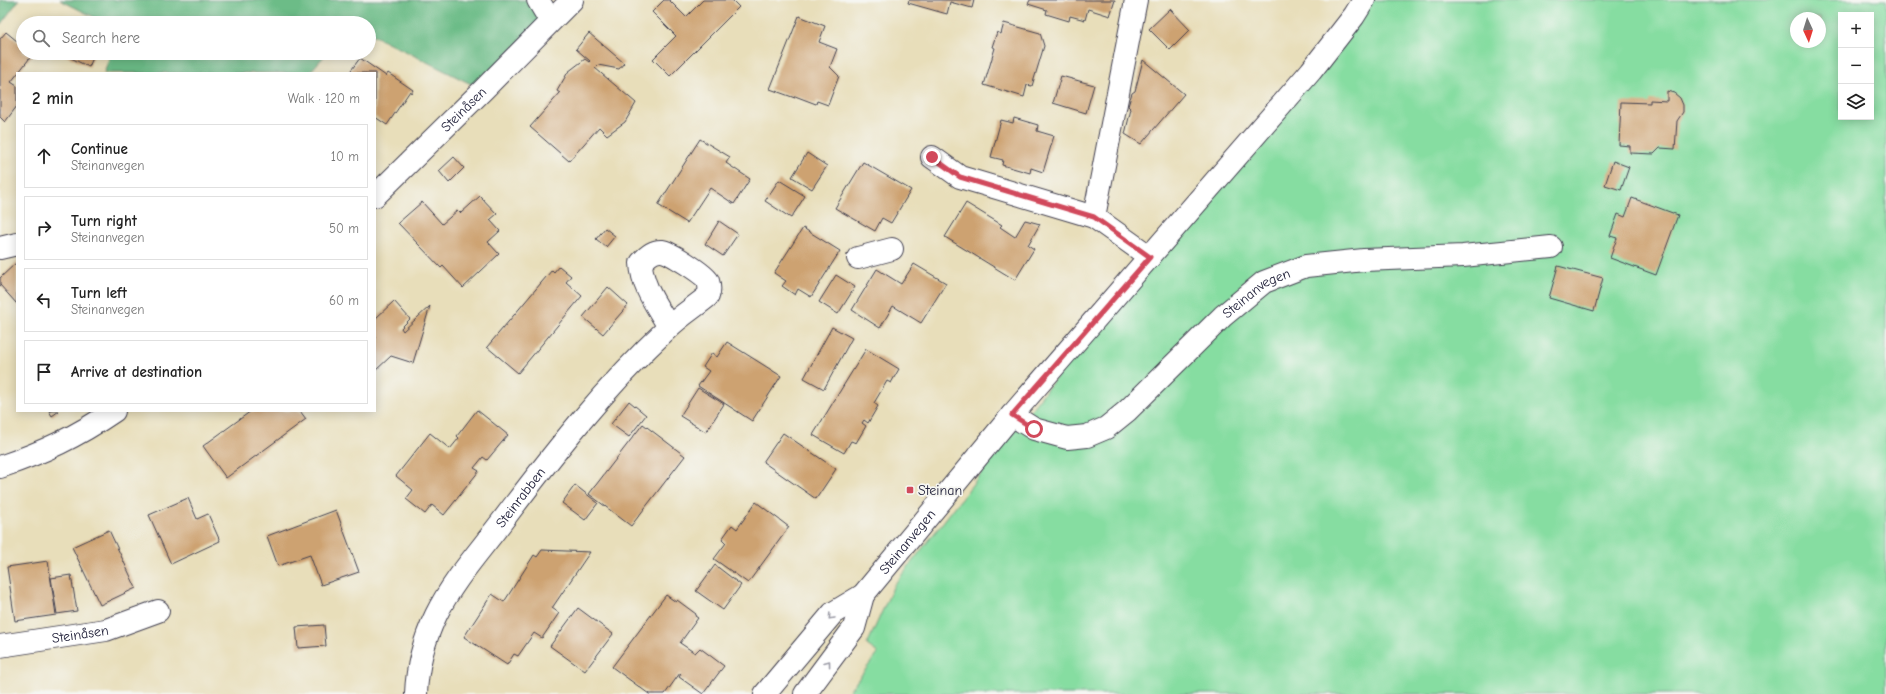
<!DOCTYPE html>
<html lang="en">
<head>
<meta charset="utf-8">
<style>
	:root { --surface:#fff; --page:#f6f6f6; --text:#222; --muted:#767676; --line:#e0e0e0 }
	body { margin:0; font-family:"Comic Neue",sans-serif; background:var(--page); color:var(--text) }
	.controls { position:absolute; right:12px; top:12px; display:grid; overflow:hidden; border-radius:0px; box-shadow:0 2px 10px #0003 }
	.controls button { width:36px; height:36px; display:grid; place-items:center; padding:0; border:0; border-bottom:1px solid var(--line); background:var(--surface); color:var(--text); font:20px sans-serif }
	.compass { position:absolute; left:1790px; top:12px; width:36px; height:36px; border-radius:50%; background:var(--surface); box-shadow:0 2px 10px #0003; rotate:176deg }
	.stop { position:absolute; width:12px; height:12px; margin:-9px; border:3px solid #d1495b; border-radius:50%; background:#fff }
	.stop.end { background:#d1495b; border-color:#fff; box-shadow:0 1px 4px #0008 }
	.list { margin:0; padding:0; list-style:none }
	h2 { display:flex; justify-content:space-between; align-items:center; height:52px; margin:0; padding:0 16px; font-size:17px }
	h2 small { font-size:13px; font-weight:400; color:var(--muted) }
	.list li { display:grid; grid-template-columns:26px 1fr auto; gap:12px; align-items:center; box-sizing:border-box; height:64px; margin:0 8px 8px; padding:0 8px; border:1px solid var(--line); border-radius:0px }
	.list b { display:block; font-size:15px; white-space:nowrap }
	.list p { margin:0; font-size:13px; white-space:nowrap; color:var(--muted) }
	.list em { font-size:13px; font-style:normal; color:var(--muted) }
	.icon { flex:none; width:22px; height:22px; fill:none; stroke:currentColor; stroke-width:2; stroke-linecap:round; stroke-linejoin:round }
	.map { position:relative; flex:none; width:1886px; height:694px; overflow:hidden }
	.search { position:absolute; background:var(--surface); box-shadow:0 2px 10px #0003; left:16px; top:16px; width:360px; height:44px; display:flex; align-items:center; gap:10px; box-sizing:border-box; padding:0 14px; border-radius:22px; color:var(--muted); font-size:15px }
	.panel { position:absolute; background:var(--surface); box-shadow:0 2px 10px #0003; left:16px; top:72px; width:360px; height:340px; border-radius:0px }
	.map>svg:first-child { display:block }
	.green { fill:#86dda1; stroke:#54806e; fill-rule:evenodd }
	.forest { fill:#6cbc87; stroke:#476f61 }
	.building { fill:#cda271 }
	.lines { fill:none; stroke-linecap:round; stroke-linejoin:round }
	.minor-casing { stroke:#403e4e; stroke-width:24 }
	.major-casing { stroke:#403e4e; stroke-width:24 }
	.minor { stroke:#fff; stroke-width:22 }
	.major { stroke:#fff; stroke-width:22 }
	.oneway { stroke:#9c9ca7 }
	.route { stroke:#d1495b; stroke-width:5 }
	.poi-dot { fill:#d1495b; stroke:#f6f6f2; stroke-width:1.5 }
	.labels { text-anchor:middle; dominant-baseline:central; stroke-width:3.5; stroke-linejoin:round; paint-order:stroke }
	.street-label { font-size:14px; fill:#22223b; stroke:#f6f6f2 }
	.poi-label { font-size:14px; fill:#22223b; stroke:#f6f6f2; text-anchor:start }
</style>
</head>
<body>
<div class="map">
<svg width="1886" height="694" viewBox="0 0 1886 694">
	<rect width="100%" height="100%" fill="#f6f6f2"/>
	<filter id="ink" filterUnits="userSpaceOnUse"><feTurbulence type="fractalNoise" baseFrequency=".025" numOctaves="2"/><feDisplacementMap in="SourceGraphic" scale="8" xChannelSelector="R" yChannelSelector="G"/><feConvolveMatrix kernelMatrix="1 2 1 2 8 2 1 2 1" color-interpolation-filters="sRGB"/></filter>
	<filter id="wash" filterUnits="userSpaceOnUse"><feTurbulence type="fractalNoise" baseFrequency=".012" numOctaves="4" result="noise"/><feDisplacementMap in="SourceGraphic" scale="16" xChannelSelector="R" yChannelSelector="G"/><feGaussianBlur stdDeviation="0.9" result="paint"/><feColorMatrix in="noise" values="0 0 0 0 0 0 0 0 0 0 0 0 0 0 0 0 0 1.4 0 .05"/><feComposite in="paint" operator="in"/></filter>
	<g filter="url(#wash)">
		<rect width="100%" height="100%" fill="#e8deba"/>
		<path class="green" d="M1367,0H1886V694H847L878,653L867,645L894,585L1150,257ZM1841,15H1871V117H1841ZM1796,18H1820V42H1796Z"/>
		<g class="forest">
			<path d="M0,0H19L0,25Z"/>
			<path d="M60,0H545L550,20L483,90L369,33V23H106Z"/>
			<path d="M111,53H327L309,73H104Z"/>
		</g>
		<g id="blocks">
			<g class="building">
				<path d="M664,0H669L686,17L703,0H732L739,7L670,76L653,59L676,36L652,12Z"/>
				<path d="M909,0H974L972,8L950,2L947,14L908,3Z"/>
				<path d="M1030,0H1115L1110,16L1088,9L1085,20L1070,16L1069,21L1046,14L1047,10L1028,4Z"/>
				<path d="M1170,9L1190,30L1170,50L1149,29Z"/>
				<path d="M799,16L825,26L819,42L837,49L830,67L839,76L828,105L817,101L816,104L795,96V98L770,89Z"/>
				<path d="M1004,23L1040,33L1044,46L1032,86L1027,85L1024,97L984,85L995,48L992,47L997,32L1001,34Z"/>
				<path d="M6,32L23,46V53L33,54L11,82L17,86V106L5,122L0,117V39Z"/>
				<path d="M589,33L624,63L619,69L598,65L595,68L636,103L625,122L607,135L599,127L569,161L530,127L560,93L557,91L568,72L585,59L589,62L590,61L576,49Z"/>
				<path d="M61,53H95L89,67Z"/>
				<path d="M360,58L386,76L388,73L413,90L411,93L410,91L387,125L375,117V73H349Z"/>
				<path d="M1143,60L1184,94L1141,144L1125,134L1131,109L1128,106L1132,93L1135,91Z"/>
				<path d="M1061,76L1094,85L1086,113L1053,103Z"/>
				<path d="M1667,91L1674,93L1680,98L1683,105V112L1677,121L1675,149L1660,148L1654,154L1630,153V146L1619,145L1621,102L1650,103V100L1667,101Z"/>
				<path d="M1014,118L1038,125L1037,131L1054,136L1043,172L1031,168L1030,173L1002,165L1003,160L991,157L1001,120L1013,123Z"/>
				<path d="M700,139L730,157L726,163L750,179L734,204L710,188L687,223L658,205Z"/>
				<path d="M807,153L827,166L812,189L792,177Z"/>
				<path d="M454,157L464,168L449,183L439,171Z"/>
				<path d="M1613,161L1629,167L1621,190L1605,185Z"/>
				<path d="M863,162L911,190L891,223L882,218L875,231L835,208Z"/>
				<path d="M779,180L805,196L791,218L765,201Z"/>
				<path d="M480,196L497,214L490,220L500,231L488,242L499,254L463,288L443,266L441,268L398,223L422,202L442,224L458,210L461,213Z"/>
				<path d="M1632,198L1678,215L1656,275L1610,258L1617,238L1610,236L1618,214L1625,217Z"/>
				<path d="M966,203L1002,225L1000,227L1015,237L1025,220L1040,224L1028,245L1034,249L1015,280L945,237Z"/>
				<path d="M719,221L738,234L723,256L705,244Z"/>
				<path d="M605,228L615,236L606,247L596,239Z"/>
				<path d="M803,228L840,251L811,297L798,289L795,295L782,286L786,281L774,273Z"/>
				<path d="M17,262V304L0,285V278Z"/>
				<path d="M914,264L946,283L921,323L893,306L880,328L852,310L877,269L901,284Z"/>
				<path d="M559,266L571,276L566,282L582,296L518,373L487,347L552,270L554,272Z"/>
				<path d="M1558,266L1603,278L1594,311L1549,298Z"/>
				<path d="M836,275L855,287L838,314L819,302Z"/>
				<path d="M608,287L628,305L603,334L583,317Z"/>
				<path d="M394,301L410,319L401,328L403,331L430,306L413,363L391,356L375,371V319Z"/>
				<path d="M832,327L852,338L824,389L804,378Z"/>
				<path d="M727,342L781,376L752,421L698,386L709,371L703,367L712,353L717,357Z"/>
				<path d="M866,349L899,369L891,383L887,381L874,403L878,406L868,423L864,420L862,423L866,426L856,443L851,441L844,453L813,435Z"/>
				<path d="M698,388L724,404L706,432L680,416Z"/>
				<path d="M629,401L646,415L629,437L611,424Z"/>
				<path d="M477,410L508,435L487,460L483,457L474,468L479,471L444,515L432,505L425,514L406,499L413,490L396,476L430,433L450,449L459,438L457,436Z"/>
				<path d="M49,411H59L52,416Z"/>
				<path d="M251,411H300L306,419L226,478L203,446Z"/>
				<path d="M643,424L685,456L631,526L589,494Z"/>
				<path d="M783,433L836,469L816,499L763,462Z"/>
				<path d="M575,485L598,503L585,520L562,503Z"/>
				<path d="M188,498L197,519L208,514L220,541L171,564L149,515Z"/>
				<path d="M756,502L789,527L748,583L714,559L726,543L722,539L732,525L737,529Z"/>
				<path d="M336,510L359,572L321,585L310,555L278,566L267,536Z"/>
				<path d="M109,530L136,588L100,605L72,547Z"/>
				<path d="M542,550L590,552L552,608L559,613L542,638L534,633L518,656L514,654L507,665L464,637L492,594L504,602L534,555L537,557Z"/>
				<path d="M48,561L56,615L15,621L7,567Z"/>
				<path d="M715,565L741,585L723,610L696,591Z"/>
				<path d="M71,575L77,611L57,614L51,578Z"/>
				<path d="M666,595L676,602L677,600L696,614L695,616L698,618L680,643L695,653L700,648L724,666L703,694L679,677L681,674L680,673L665,694H649L612,667Z"/>
				<path d="M578,608L613,634L585,671L550,646Z"/>
				<path d="M324,625L326,646L298,648L296,627Z"/>
			</g>
		</g>
	</g>
	<g filter="url(#ink)">
		<use href="#blocks" fill-opacity="0" stroke="#403e4e" stroke-width="1"/>
		<g class="lines">
			<defs>
				<g id="minor">
					<path d="M538,0L550,20"/>
					<path d="M932,157L960,177L1094,217L1150,257"/>
					<path id="s1" d="M375,196L483,90L572,0"/>
					<path d="M1094,217L1136,0"/>
					<path d="M0,248L17,244"/>
					<path d="M858,258L892,249"/>
					<path id="s2" d="M1012,415L1034,429L1067,438L1087,436L1106,428L1127,411L1223,316L1264,282L1306,266L1364,260L1463,256L1551,247"/>
					<path d="M0,467C44,452 76,437 114,411"/>
					<path id="s3" d="M0,646L106,630L158,611"/>
					<path id="s4" d="M416,694C417,666 424,640 436,615C452,582 478,553 500,524C552,455 605,387 668,328C680,316 695,307 708,296C710,291 710,287 708,281C704,274 670,252 662,251C653,250 646,257 641,263C642,287 657,306 669,327"/>
				</g>
				<g id="major">
					<path id="s5" d="M765,694L833,613L863,595L1012,415L1311,71L1354,16L1364,0"/>
					<path d="M805,694L854,628L863,595"/>
				</g>
			</defs>
			<use href="#minor" class="minor-casing"/>
			<use href="#major" class="major-casing"/>
			<use href="#minor" class="minor"/>
			<use href="#major" class="major"/>
		</g>
		<defs><path id="oneway-chevron" d="M-2-3.5L2.5 0L-2 3.5" fill="none" stroke-width="1.6" stroke-linecap="round" stroke-linejoin="round"/></defs>
		<g class="oneway">
			<use href="#oneway-chevron" transform="translate(831 617) rotate(133)"/>
			<use href="#oneway-chevron" transform="translate(828 663) rotate(-53)"/>
		</g>
	</g>
	<g class="lines" filter="url(#ink)">
		<path class="route" d="M932,157L960,177L1094,217L1150,257L1012,415L1034,429"/>
	</g>
	<rect class="poi-dot" x="906" y="486" width="8" height="8" rx="2"/>
	<g class="labels">
		<g class="street-label">
			<text stroke="none"><textPath href="#s1" startOffset="124">Steinåsen</textPath></text>
			<text stroke="none"><textPath href="#s2" startOffset="304">Steinanvegen</textPath></text>
			<text stroke="none"><textPath href="#s4" startOffset="227">Steinrabben</textPath></text>
			<text stroke="none"><textPath href="#s5" startOffset="210">Steinanvegen</textPath></text>
			<text stroke="none"><textPath href="#s3" startOffset="81">Steinåsen</textPath></text>
		</g>
		<g class="poi-label">
			<text x="918" y="490">Steinan</text>
		</g>
	</g>
</svg>
<div class="controls">
<button>+</button>
<button>−</button>
<button><svg class="icon" aria-label="layers" viewBox="0 0 24 24"><path d="M12 4l9 5-9 5-9-5zM3 14l9 5 9-5"/></svg></button>
</div>
<svg class="compass" viewBox="-18 -18 36 36"><path d="M0-13l5 13h-10z" fill="#e53935"/><path d="M0 13l5-13h-10z" fill="#767676"/></svg>
<div class="stop" style="left:1034px;top:429px"></div>
<div class="stop end" style="left:932px;top:157px"></div>
<div class="search"><svg class="icon" aria-label="search" viewBox="0 0 24 24"><circle cx="10" cy="10" r="6"/><path d="M15 15l6 6"/></svg>Search here</div>
<section class="panel">
<h2>2 min<small>Walk · 120 m</small></h2>
<ul class="list">
<li><svg class="icon" aria-label="ahead" viewBox="0 0 24 24"><path d="M12 20V5M6 11l6-6 6 6"/></svg><div><b>Continue</b><p>Steinanvegen</p></div><em>10 m</em></li>
<li><svg class="icon" aria-label="right" viewBox="0 0 24 24"><path d="M7 20v-9h11M14 6l5 5-5 5"/></svg><div><b>Turn right</b><p>Steinanvegen</p></div><em>50 m</em></li>
<li><svg class="icon" aria-label="left" viewBox="0 0 24 24"><path d="M17 20v-9H6M10 6l-5 5 5 5"/></svg><div><b>Turn left</b><p>Steinanvegen</p></div><em>60 m</em></li>
<li><svg class="icon" aria-label="arrive" viewBox="0 0 24 24"><path d="M6 21V4h12l-3 4 3 4H6"/></svg><div><b>Arrive at destination</b></div></li>
</ul>
</section>
</div>
</body>
</html>
